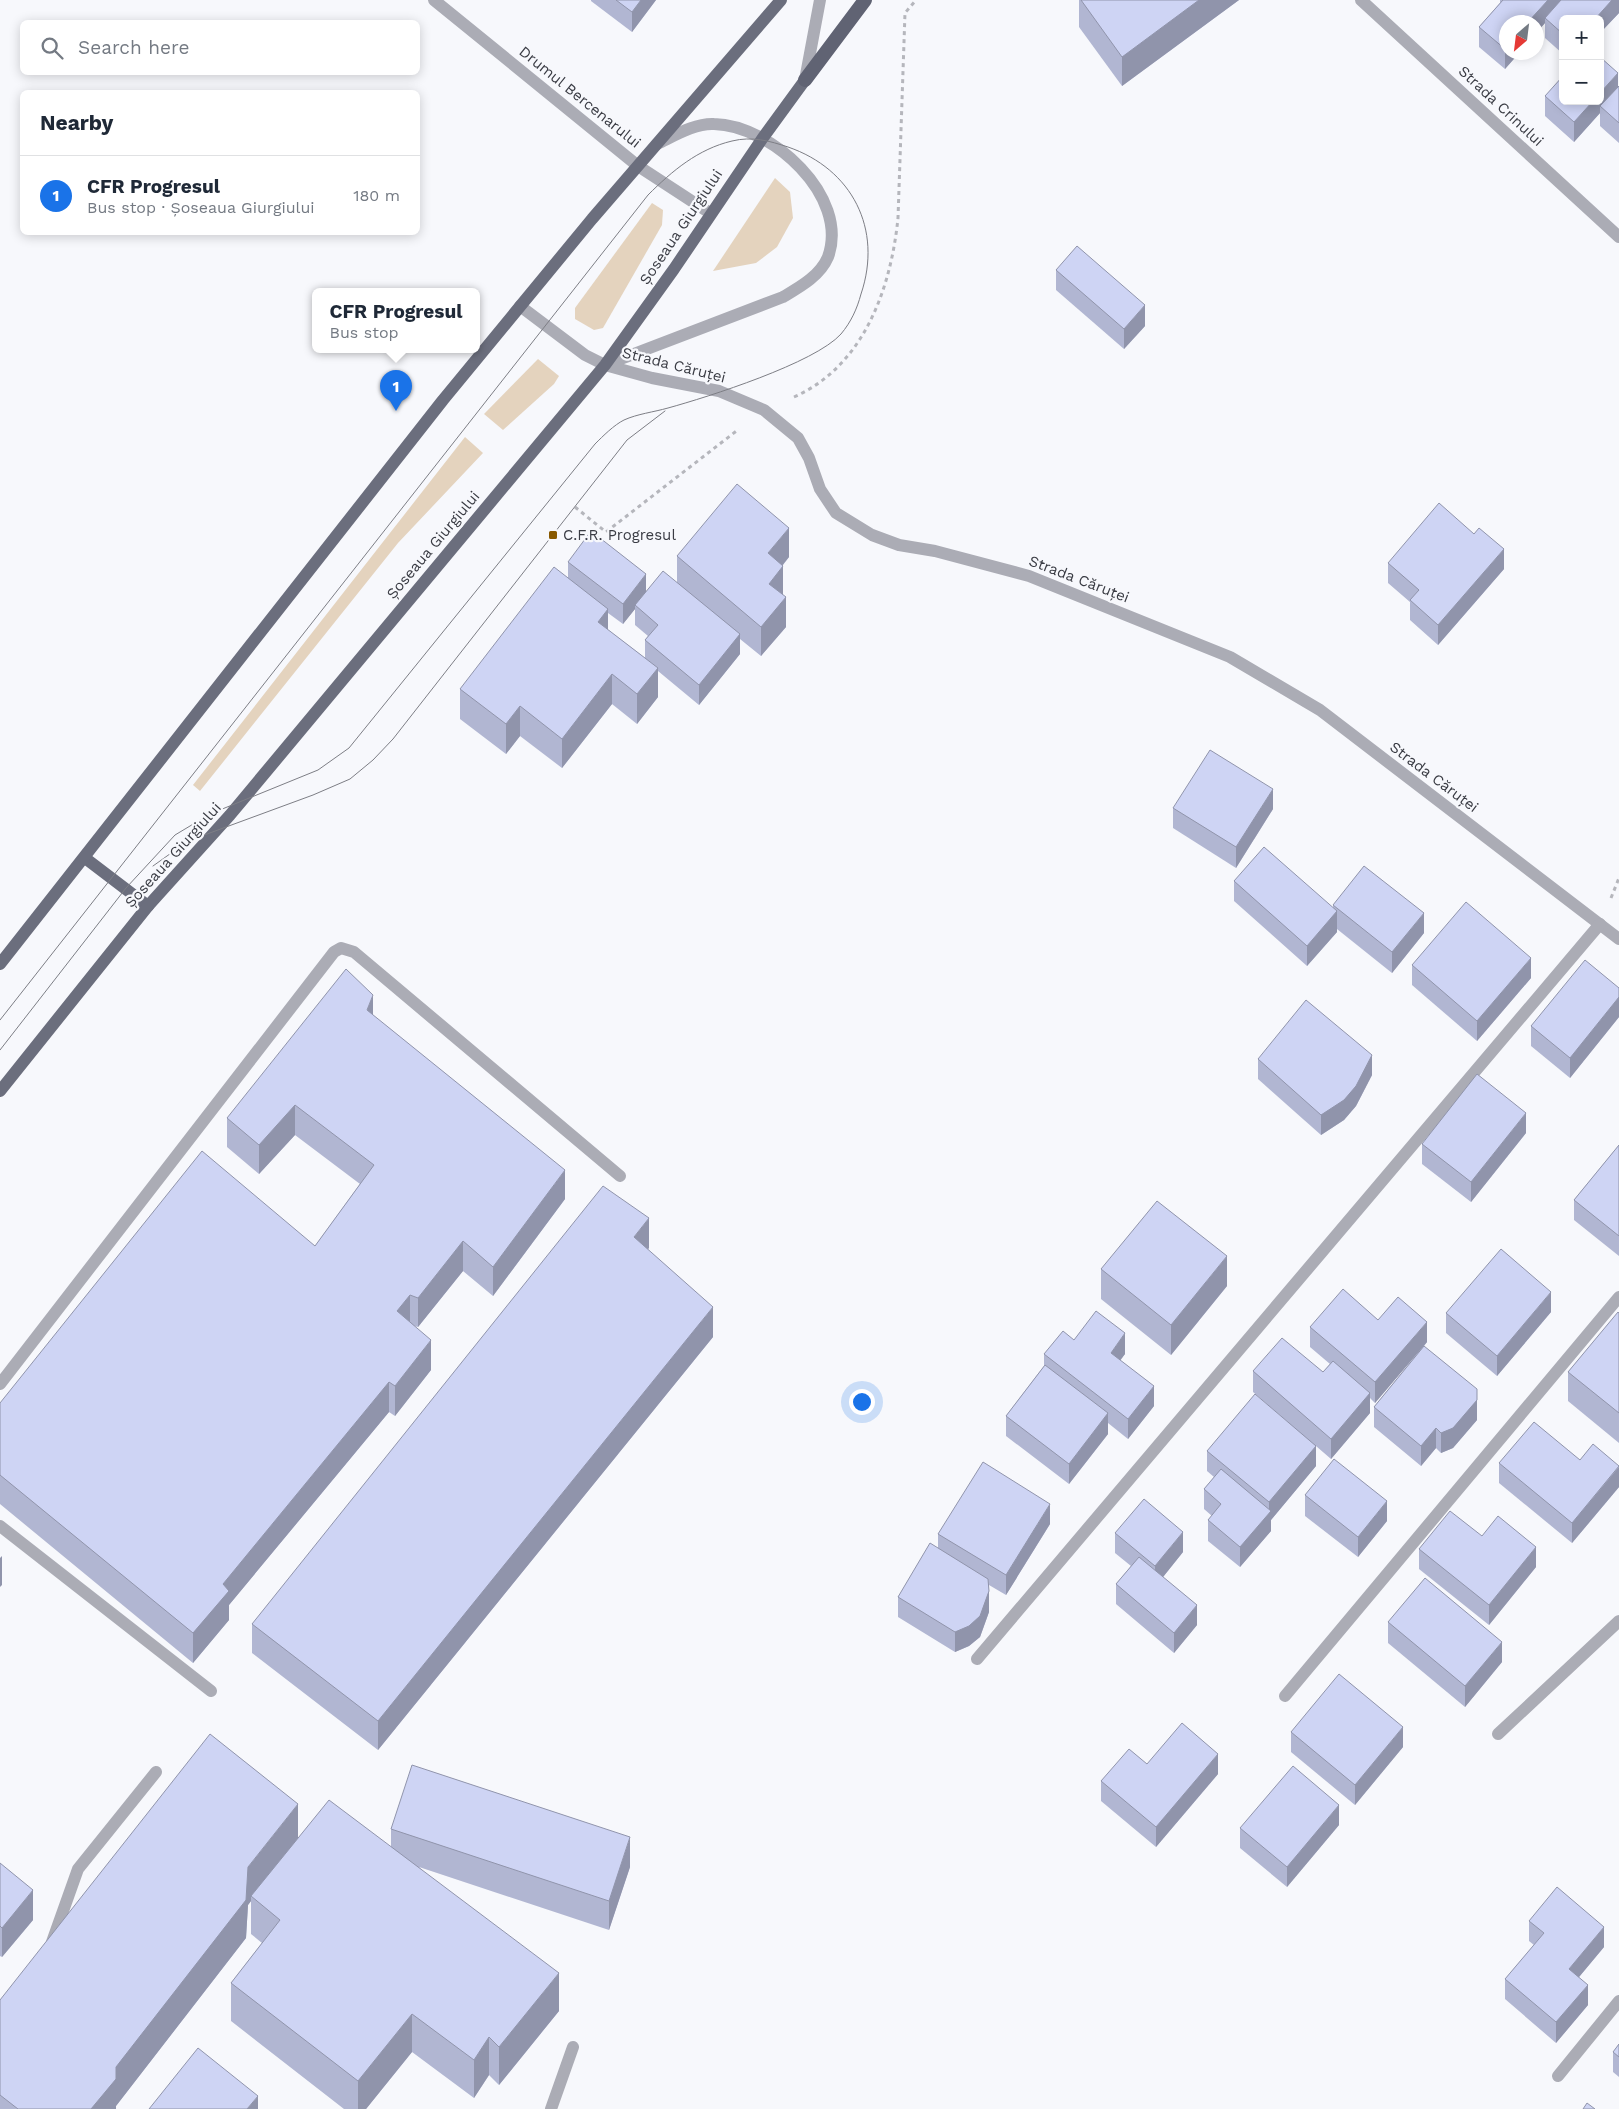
<!DOCTYPE html>
<html lang="en">
<head>
<meta charset="utf-8">
<style>
	:root { --surface:#fff; --page:#f2f2f3; --text:#1f2937; --muted:#747a83; --line:#e0e1e3; --accent:#1a73e8 }
	body { margin:0; font-family:"Work Sans",sans-serif; background:var(--page); color:var(--text) }
	.controls { position:absolute; right:15px; top:15px; display:grid; overflow:hidden; border-radius:8px; box-shadow:0 2px 12px #0003 }
	.controls button { width:45px; height:45px; display:grid; place-items:center; padding:0; border:0; border-bottom:1px solid var(--line); background:var(--surface); color:var(--text); font:25px sans-serif }
	.compass { position:absolute; left:1499px; top:15px; width:45px; height:45px; border-radius:50%; background:var(--surface); box-shadow:0 2px 12px #0003; rotate:208deg }
	.you { position:absolute; left:861px; top:1401px; width:18px; height:18px; margin:-12px; border:4px solid #fff; border-radius:50%; background:#1a73e8; box-shadow:0 0 0 8px #1a73e833 }
	.badge { display:grid; place-items:center; width:32px; height:32px; border-radius:50%; background:var(--accent); color:#fff; font-size:16px; font-weight:700 }
	.pin { position:absolute; translate:-50% -41px; filter:drop-shadow(0 1px 2px #0008) }
	.pin::after { content:''; position:absolute; top:26px; width:18px; height:15px; background:inherit; clip-path:polygon(0 0,100% 0,50% 100%) }
	.popup { position:absolute; left:312px; top:288px; width:168px; height:65px; box-sizing:border-box; display:grid; place-content:center; border-radius:8px; background:var(--surface); filter:drop-shadow(0 1px 4px #0005); font-size:16px; white-space:nowrap; color:var(--muted) }
	.popup b { font-size:19px; color:var(--text) }
	.popup::after { content:''; position:absolute; left:50%; top:100%; margin-left:-10px; border:10px solid transparent; border-top-color:var(--surface) }
	.list { margin:0; padding:0; list-style:none }
	h2 { display:flex; justify-content:space-between; align-items:center; height:65px; margin:0; padding:0 20px; font-size:21px }
	h2 small { font-size:16px; font-weight:400; color:var(--muted) }
	.list li { display:grid; grid-template-columns:32px 1fr auto; gap:15px; align-items:center; box-sizing:border-box; height:80px; padding:0 20px; border-top:1px solid var(--line) }
	.list b { display:block; font-size:19px; white-space:nowrap }
	.list p { margin:0; font-size:16px; white-space:nowrap; color:var(--muted) }
	.list em { font-size:16px; font-style:normal; color:var(--muted) }
	.icon { flex:none; width:28px; height:28px; fill:none; stroke:currentColor; stroke-width:2; stroke-linecap:round; stroke-linejoin:round }
	.map { position:relative; flex:none; width:1619px; height:2109px; overflow:hidden }
	.search { position:absolute; background:var(--surface); box-shadow:0 2px 12px #0003; left:20px; top:20px; width:400px; height:55px; display:flex; align-items:center; gap:12px; box-sizing:border-box; padding:0 18px; border-radius:8px; color:var(--muted); font-size:19px }
	.panel { position:absolute; background:var(--surface); box-shadow:0 2px 12px #0003; left:20px; top:90px; width:400px; height:145px; border-radius:8px }
	.map>svg:first-child { display:block }
	.green { fill:#e4d3be }
	.lines { fill:none; stroke-linecap:round; stroke-linejoin:round }
	.path { stroke:#b5b6bc; stroke-width:3; stroke-dasharray:4 4; stroke-linecap:butt }
	.service { stroke:#abacb5; stroke-width:12 }
	.minor { stroke:#abacb5; stroke-width:12 }
	.tertiary { stroke:#abacb5; stroke-width:12 }
	.primary { stroke:#6b6e7d; stroke-width:12 }
	.trunk { stroke:#606373; stroke-width:14 }
	.tram { stroke:#7d7e85; stroke-width:1 }
	.wall { fill:#b1b6d2; fill-rule:evenodd }
	.shaded-wall { fill:#9094ab }
	.building { fill:#ced4f4; stroke:#9094ab }
	.poi-dot { fill:#885900; stroke:#f7f8fc; stroke-width:2 }
	.labels { text-anchor:middle; dominant-baseline:central; stroke-width:4.5; stroke-linejoin:round; paint-order:stroke }
	.street-label { font-size:15px; fill:#3a3c44; stroke:#f7f8fc }
	.poi-label { font-size:15px; fill:#3a3c44; stroke:#f7f8fc; text-anchor:start }
</style>
</head>
<body>
<div class="map">
<svg width="1619" height="2109" viewBox="0 0 1619 2109">
	<rect width="100%" height="100%" fill="#f7f8fc"/>
	<g class="green">
		<path d="M775,178L790,192L793,218L777,247L756,263L713,271Z"/>
		<path d="M652,203L663,210L662,225L603,328L594,330L575,319V308Z"/>
		<path d="M538,359L559,376L554,384L503,430L484,414Z"/>
		<path d="M465,437L483,453L398,543L200,791L193,785Z"/>
	</g>
	<g class="lines">
		<g class="path">
			<path d="M794,397C864,366 891,288 898,218L905,13L916,0"/>
			<path d="M575,507L606,532L739,429"/>
			<path d="M1611,898L1619,878"/>
		</g>
		<g class="service">
			<path d="M605,365L783,297C800,287 820,276 828,257C850,196 771,125 714,124C695,123 674,136 657,144"/>
			<path d="M0,1384L334,952L341,948L354,952L620,1176"/>
			<path d="M0,1526L211,1691"/>
			<path d="M52,1942L78,1869L156,1772"/>
			<path d="M551,2109L573,2047"/>
		</g>
		<g class="minor">
			<path d="M1361,0L1619,237"/>
			<path d="M805,80L820,0"/>
			<path d="M520,306L585,355L605,365L652,378L719,391L764,410L798,438L809,458L820,489L836,513L872,535L899,545L935,551L1029,576L1230,657L1320,710L1619,939"/>
			<path d="M977,1659L1600,924"/>
			<path d="M1285,1696L1619,1297"/>
			<path d="M1498,1734L1619,1621"/>
			<path d="M1558,2076L1619,2001"/>
		</g>
		<path class="tertiary" d="M434,0L638,166L710,213"/>
		<g class="primary">
			<path d="M85,858L148,906"/>
			<path d="M0,964L443,400L592,219L781,0"/>
			<path d="M0,1091L148,906L230,815L605,365L674,269L762,139L805,80"/>
		</g>
		<path class="trunk" d="M805,80L865,0"/>
		<g class="tram">
			<path d="M153,866L188,841L313,795L350,779L373,760L393,739L627,440L665,411"/>
			<path d="M0,1020L648,195C672,171 698,149 732,141C752,136 770,141 788,147C852,169 883,229 861,294C857,309 851,322 841,334C815,363 708,397 668,408C654,412 637,414 624,420C614,425 603,436 595,444L349,748L318,770L210,814L175,835L126,888L0,1050"/>
		</g>
	</g>
	<g class="wall">
		<path d="M591,0H656L632,32L591,1Z"/>
		<path d="M1079,0H1239L1122,86L1079,27Z"/>
		<path d="M1500,0H1619V13L1600,33V19H1563V54L1545,38V23L1536,33V22L1506,52H1520L1505,69L1479,47V27L1500,3Z"/>
		<path d="M1619,86V143L1600,126V113L1574,142L1545,116V96L1618,87Z"/>
		<path d="M1056,270L1145,326L1124,349L1056,290Z"/>
		<path d="M677,556L789,557L783,565V596L786,627L761,656L740,639V654L699,705L658,671V697L637,724L612,704L562,768L520,736L506,754L460,719V689L568,578V562L646,591L677,582ZM635,609V625L648,636L645,640V658L608,630V613L623,624Z"/>
		<path d="M1388,563L1504,569L1438,645L1410,620V602L1388,583Z"/>
		<path d="M1173,808L1273,809L1236,868L1173,828Z"/>
		<path d="M1234,881L1333,908V905L1424,933L1392,973L1337,929V932L1307,966L1234,901Z"/>
		<path d="M1412,965L1531,978L1477,1041L1412,985Z"/>
		<path d="M1619,988V1017L1570,1078L1531,1046V1026Z"/>
		<path d="M373,1015L565,1199L493,1296L463,1271L418,1327L414,1326L431,1370L395,1416L389,1412L229,1605V1620L193,1663L0,1504V1403L315,1246L360,1184L295,1135L259,1174L227,1147V1118Z"/>
		<path d="M1258,1059L1372,1075L1356,1106L1344,1120L1321,1135L1258,1079Z"/>
		<path d="M1526,1133L1471,1202L1422,1164V1144Z"/>
		<path d="M1619,1145V1256L1574,1220V1200Z"/>
		<path d="M649,1248L648,1250L713,1337L378,1750L252,1653V1624Z"/>
		<path d="M1101,1269L1227,1286L1171,1355L1101,1299Z"/>
		<path d="M1551,1312L1497,1376L1446,1333V1313Z"/>
		<path d="M1619,1313V1443L1568,1401V1372Z"/>
		<path d="M1378,1320L1427,1342L1424,1346L1477,1420L1453,1448L1441,1453L1436,1448L1421,1466L1374,1427V1407L1421,1349L1375,1403L1370,1398V1413L1331,1459L1316,1446V1466L1271,1520V1531L1240,1567L1208,1541V1520L1212,1516L1204,1509V1489L1214,1477L1207,1471V1451L1290,1424L1253,1392V1371L1323,1372L1330,1364L1310,1347V1327Z"/>
		<path d="M1074,1340L1125,1354L1120,1360L1154,1406L1128,1439L1108,1423V1434L1069,1484L1006,1436V1416L1044,1366V1354Z"/>
		<path d="M1580,1460L1619,1466V1487L1572,1543L1499,1483V1463Z"/>
		<path d="M1305,1495L1387,1521L1358,1557L1305,1516Z"/>
		<path d="M1050,1524L1006,1595L989,1585V1612L980,1637L969,1646L955,1652L898,1617V1597L938,1548V1534Z"/>
		<path d="M1115,1533L1183,1552L1163,1577L1197,1625L1174,1653L1116,1604V1584L1131,1566L1115,1553Z"/>
		<path d="M1482,1536L1536,1567L1489,1625L1419,1569V1549Z"/>
		<path d="M1388,1622L1502,1662L1465,1707L1388,1643Z"/>
		<path d="M1291,1732L1403,1747L1355,1805L1291,1752Z"/>
		<path d="M1147,1764L1218,1774L1156,1847L1101,1801V1781Z"/>
		<path d="M1339,1825L1287,1887L1240,1848V1828Z"/>
		<path d="M391,1829L630,1867L609,1930L419,1867L559,2011L499,2085L489,2075L474,2098L412,2052L366,2109H344L231,2021V1983L262,1943L251,1934V1901L248,1905L246,1938L116,2106V2109H0V2000L298,1839L391,1847Z"/>
		<path d="M0,1863L33,1920L2,1957L0,1956Z"/>
		<path d="M1529,1921L1604,1947L1579,1977L1588,2005L1556,2043L1505,1999V1979L1534,1945L1529,1941Z"/>
		<path d="M1619,2044V2077L1613,2072V2052Z"/>
	</g>
	<g class="shaded-wall">
		<path d="M641,0H656L632,32V12Z"/>
		<path d="M1199,0H1239L1122,86V57Z"/>
		<path d="M1548,0H1566L1545,18V23L1536,33V22H1528Z"/>
		<path d="M1612,0H1619V13L1600,33V19H1595Z"/>
		<path d="M1506,47V52H1520L1505,69V49Z"/>
		<path d="M1618,73V93L1600,106V113L1574,142V122L1593,101H1600V93Z"/>
		<path d="M1145,305V326L1124,349V329Z"/>
		<path d="M789,528V557L768,583V553Z"/>
		<path d="M1504,549V569L1438,645V625Z"/>
		<path d="M783,566V596L769,584Z"/>
		<path d="M646,574V594L635,605V609L623,624V604Z"/>
		<path d="M786,597V627L761,656V627Z"/>
		<path d="M608,609V639L598,622Z"/>
		<path d="M740,634V654L699,705V685Z"/>
		<path d="M658,668V697L637,724V694Z"/>
		<path d="M612,674V704L562,768V739Z"/>
		<path d="M520,706V736L506,754V724Z"/>
		<path d="M1273,789V809L1236,868V847Z"/>
		<path d="M1337,911V932L1307,966V946Z"/>
		<path d="M1424,913V933L1392,973V952Z"/>
		<path d="M1531,958V978L1477,1041V1021Z"/>
		<path d="M373,995V1024L367,1010Z"/>
		<path d="M1619,997V1017L1570,1078V1058Z"/>
		<path d="M1372,1055V1075L1356,1106L1344,1120L1321,1135V1115Z"/>
		<path d="M295,1105V1135L259,1174V1145Z"/>
		<path d="M1526,1113V1133L1471,1202V1182Z"/>
		<path d="M565,1170V1199L493,1296V1267Z"/>
		<path d="M649,1218V1248L634,1267V1237Z"/>
		<path d="M463,1241V1271L418,1327V1298Z"/>
		<path d="M1227,1256V1286L1171,1355V1325Z"/>
		<path d="M1551,1292V1312L1497,1376V1356Z"/>
		<path d="M410,1295V1325L397,1311Z"/>
		<path d="M713,1307V1337L378,1750V1721Z"/>
		<path d="M1427,1322V1342L1375,1403V1382Z"/>
		<path d="M1125,1333V1354L1111,1373V1353Z"/>
		<path d="M431,1340V1370L395,1416V1386Z"/>
		<path d="M389,1382V1412L229,1605V1620L193,1663V1633L223,1584Z"/>
		<path d="M1154,1386V1406L1128,1439V1419Z"/>
		<path d="M1370,1393V1413L1331,1459V1439Z"/>
		<path d="M1477,1400V1420L1453,1448L1441,1453V1433Z"/>
		<path d="M1108,1413V1434L1069,1484V1464Z"/>
		<path d="M1436,1428V1448L1421,1466V1446Z"/>
		<path d="M1316,1446V1466L1271,1520V1531L1240,1567V1547L1269,1513V1502Z"/>
		<path d="M1619,1467V1487L1572,1543V1523Z"/>
		<path d="M1387,1501V1521L1358,1557V1537Z"/>
		<path d="M1050,1504V1524L1006,1595V1575Z"/>
		<path d="M1183,1532V1552L1155,1587V1566Z"/>
		<path d="M1536,1547V1567L1489,1625V1605Z"/>
		<path d="M2,1556V1585L0,1587V1558Z"/>
		<path d="M989,1591V1612L980,1637L969,1646L955,1652V1632Z"/>
		<path d="M1197,1605V1625L1174,1653V1633Z"/>
		<path d="M1502,1642V1662L1465,1707V1686Z"/>
		<path d="M1403,1727V1747L1355,1805V1785Z"/>
		<path d="M1218,1754V1774L1156,1847V1827Z"/>
		<path d="M298,1804V1842L251,1896V1901L248,1905L246,1938L116,2106V2109H91L116,2067L248,1867Z"/>
		<path d="M1339,1805V1825L1287,1887V1867Z"/>
		<path d="M630,1837V1867L609,1930V1901Z"/>
		<path d="M33,1890V1920L2,1957V1928Z"/>
		<path d="M1604,1927V1947L1569,1989V1969Z"/>
		<path d="M559,1973V2011L499,2085V2047Z"/>
		<path d="M1588,1985V2005L1556,2043V2022Z"/>
		<path d="M412,2014V2052L366,2109H358V2081Z"/>
		<path d="M489,2037V2075L474,2098V2060Z"/>
		<path d="M258,2096V2109H247Z"/>
	</g>
	<g class="building">
		<path d="M616,0H641L632,12Z"/>
		<path d="M1081,0H1199L1122,57Z"/>
		<path d="M1503,0H1548L1528,22H1506V47L1505,49L1479,27Z"/>
		<path d="M1561,0H1612L1595,19H1563V34L1545,18Z"/>
		<path d="M1600,57L1618,73L1600,93Z"/>
		<path d="M1563,76V101H1593L1574,122L1545,96Z"/>
		<path d="M1619,86V123L1600,106Z"/>
		<path d="M1077,246L1145,305L1124,329L1056,270Z"/>
		<path d="M737,484L789,528L768,553L783,566L769,584L786,597L761,627L677,556Z"/>
		<path d="M1439,503L1474,534L1479,528L1504,549L1438,625L1410,600L1419,590L1388,563Z"/>
		<path d="M591,531L646,574L623,604L568,562Z"/>
		<path d="M554,567L608,609L598,622L658,668L637,694L612,674L562,739L520,706L506,724L460,689Z"/>
		<path d="M663,571L740,634L699,685L645,640L658,625L635,605Z"/>
		<path d="M1210,750L1273,789L1236,847L1173,808Z"/>
		<path d="M1264,847L1337,911L1307,946L1234,881Z"/>
		<path d="M1364,866L1424,913L1392,952L1333,905Z"/>
		<path d="M1466,902L1531,958L1477,1021L1412,965Z"/>
		<path d="M1585,960L1619,988V997L1570,1058L1531,1026Z"/>
		<path d="M346,969L373,995L367,1010L565,1170L493,1267L463,1241L418,1298L410,1295L397,1311L431,1340L395,1386L389,1382L223,1584L229,1591L193,1633L0,1475V1403L202,1151L315,1246L374,1165L295,1105L259,1145L227,1118Z"/>
		<path d="M1306,1000L1372,1055L1356,1086L1344,1100L1321,1115L1258,1059Z"/>
		<path d="M1477,1074L1526,1113L1471,1182L1422,1144Z"/>
		<path d="M1619,1145V1236L1574,1200Z"/>
		<path d="M603,1186L649,1218L634,1237L713,1307L378,1721L252,1624Z"/>
		<path d="M1157,1201L1227,1256L1171,1325L1101,1269Z"/>
		<path d="M1501,1249L1551,1292L1497,1356L1446,1313Z"/>
		<path d="M1343,1289L1378,1320L1398,1297L1427,1322L1375,1382L1310,1327Z"/>
		<path d="M1096,1311L1125,1333L1111,1353L1154,1386L1128,1419L1044,1354L1063,1331L1074,1340Z"/>
		<path d="M1618,1312L1619,1313V1413L1568,1372Z"/>
		<path d="M1282,1338L1323,1372L1333,1361L1370,1393L1331,1439L1253,1371Z"/>
		<path d="M1424,1346L1477,1389V1400L1453,1428L1441,1433L1436,1428L1421,1446L1374,1407Z"/>
		<path d="M1045,1365L1108,1413L1069,1464L1006,1416Z"/>
		<path d="M1255,1394L1316,1446L1269,1502L1207,1451Z"/>
		<path d="M1534,1422L1580,1460L1593,1444L1619,1466L1572,1523L1499,1463Z"/>
		<path d="M1334,1459L1387,1501L1358,1537L1305,1495Z"/>
		<path d="M983,1462L1050,1504L1006,1575L938,1534Z"/>
		<path d="M1221,1469L1271,1511L1240,1547L1208,1520L1221,1504L1204,1489Z"/>
		<path d="M1144,1499L1183,1532L1155,1566L1115,1533Z"/>
		<path d="M1450,1511L1482,1536L1498,1516L1536,1547L1489,1605L1419,1549Z"/>
		<path d="M930,1543L988,1579L989,1591L980,1616L969,1626L955,1632L898,1597Z"/>
		<path d="M1139,1557L1197,1605L1174,1633L1116,1584Z"/>
		<path d="M1425,1578L1502,1642L1465,1686L1388,1622Z"/>
		<path d="M1339,1674L1403,1727L1355,1785L1291,1732Z"/>
		<path d="M1182,1723L1218,1754L1156,1827L1101,1781L1129,1749L1147,1764Z"/>
		<path d="M210,1734L298,1804L248,1867L246,1900L116,2067V2079L91,2109H18L0,2095V2000Z"/>
		<path d="M412,1765L630,1837L609,1901L391,1829Z"/>
		<path d="M1293,1766L1339,1805L1287,1867L1240,1828Z"/>
		<path d="M329,1800L559,1973L499,2047L489,2037L474,2060L412,2014L358,2081L231,1983L280,1920L251,1896Z"/>
		<path d="M0,1863L33,1890L2,1928L0,1926Z"/>
		<path d="M1557,1887L1604,1927L1569,1969L1588,1985L1556,2022L1505,1979L1544,1933L1529,1921Z"/>
		<path d="M1619,2044V2057L1613,2052Z"/>
		<path d="M198,2048L258,2096L247,2109H149Z"/>
		<path d="M1587,2103L1595,2109H1583Z"/>
	</g>
	<rect class="poi-dot" x="548" y="530" width="10" height="10" rx="2.5"/>
	<g class="labels">
		<g class="street-label">
			<text transform="translate(580 97) rotate(39)">Drumul Bercenarului</text>
			<text transform="translate(1501 106) rotate(43)">Strada Crinului</text>
			<text transform="translate(681 227) rotate(-56)">Șoseaua Giurgiului</text>
			<text transform="translate(674 365) rotate(14)">Strada Căruței</text>
			<text transform="translate(433 545) rotate(-50)">Șoseaua Giurgiului</text>
			<text transform="translate(1079 579) rotate(21)">Strada Căruței</text>
			<text transform="translate(1434 777) rotate(37)">Strada Căruței</text>
			<text transform="translate(173 855) rotate(-48)">Șoseaua Giurgiului</text>
		</g>
		<g class="poi-label">
			<text x="563" y="535">C.F.R. Progresul</text>
		</g>
	</g>
</svg>
<div class="controls">
<button>+</button>
<button>−</button>
</div>
<svg class="compass" viewBox="-18 -18 36 36"><path d="M0-13l5 13h-10z" fill="#e53935"/><path d="M0 13l5-13h-10z" fill="#747a83"/></svg>
<div class="you"></div>
<div class="pin badge" style="left:396px;top:411px">1</div>
<div class="popup"><b>CFR Progresul</b>Bus stop</div>
<div class="search"><svg class="icon" aria-label="search" viewBox="0 0 24 24"><circle cx="10" cy="10" r="6"/><path d="M15 15l6 6"/></svg>Search here</div>
<section class="panel">
<h2>Nearby<small></small></h2>
<ul class="list">
<li><span class="badge">1</span><div><b>CFR Progresul</b><p>Bus stop · Șoseaua Giurgiului</p></div><em>180 m</em></li>
</ul>
</section>
</div>
</body>
</html>
